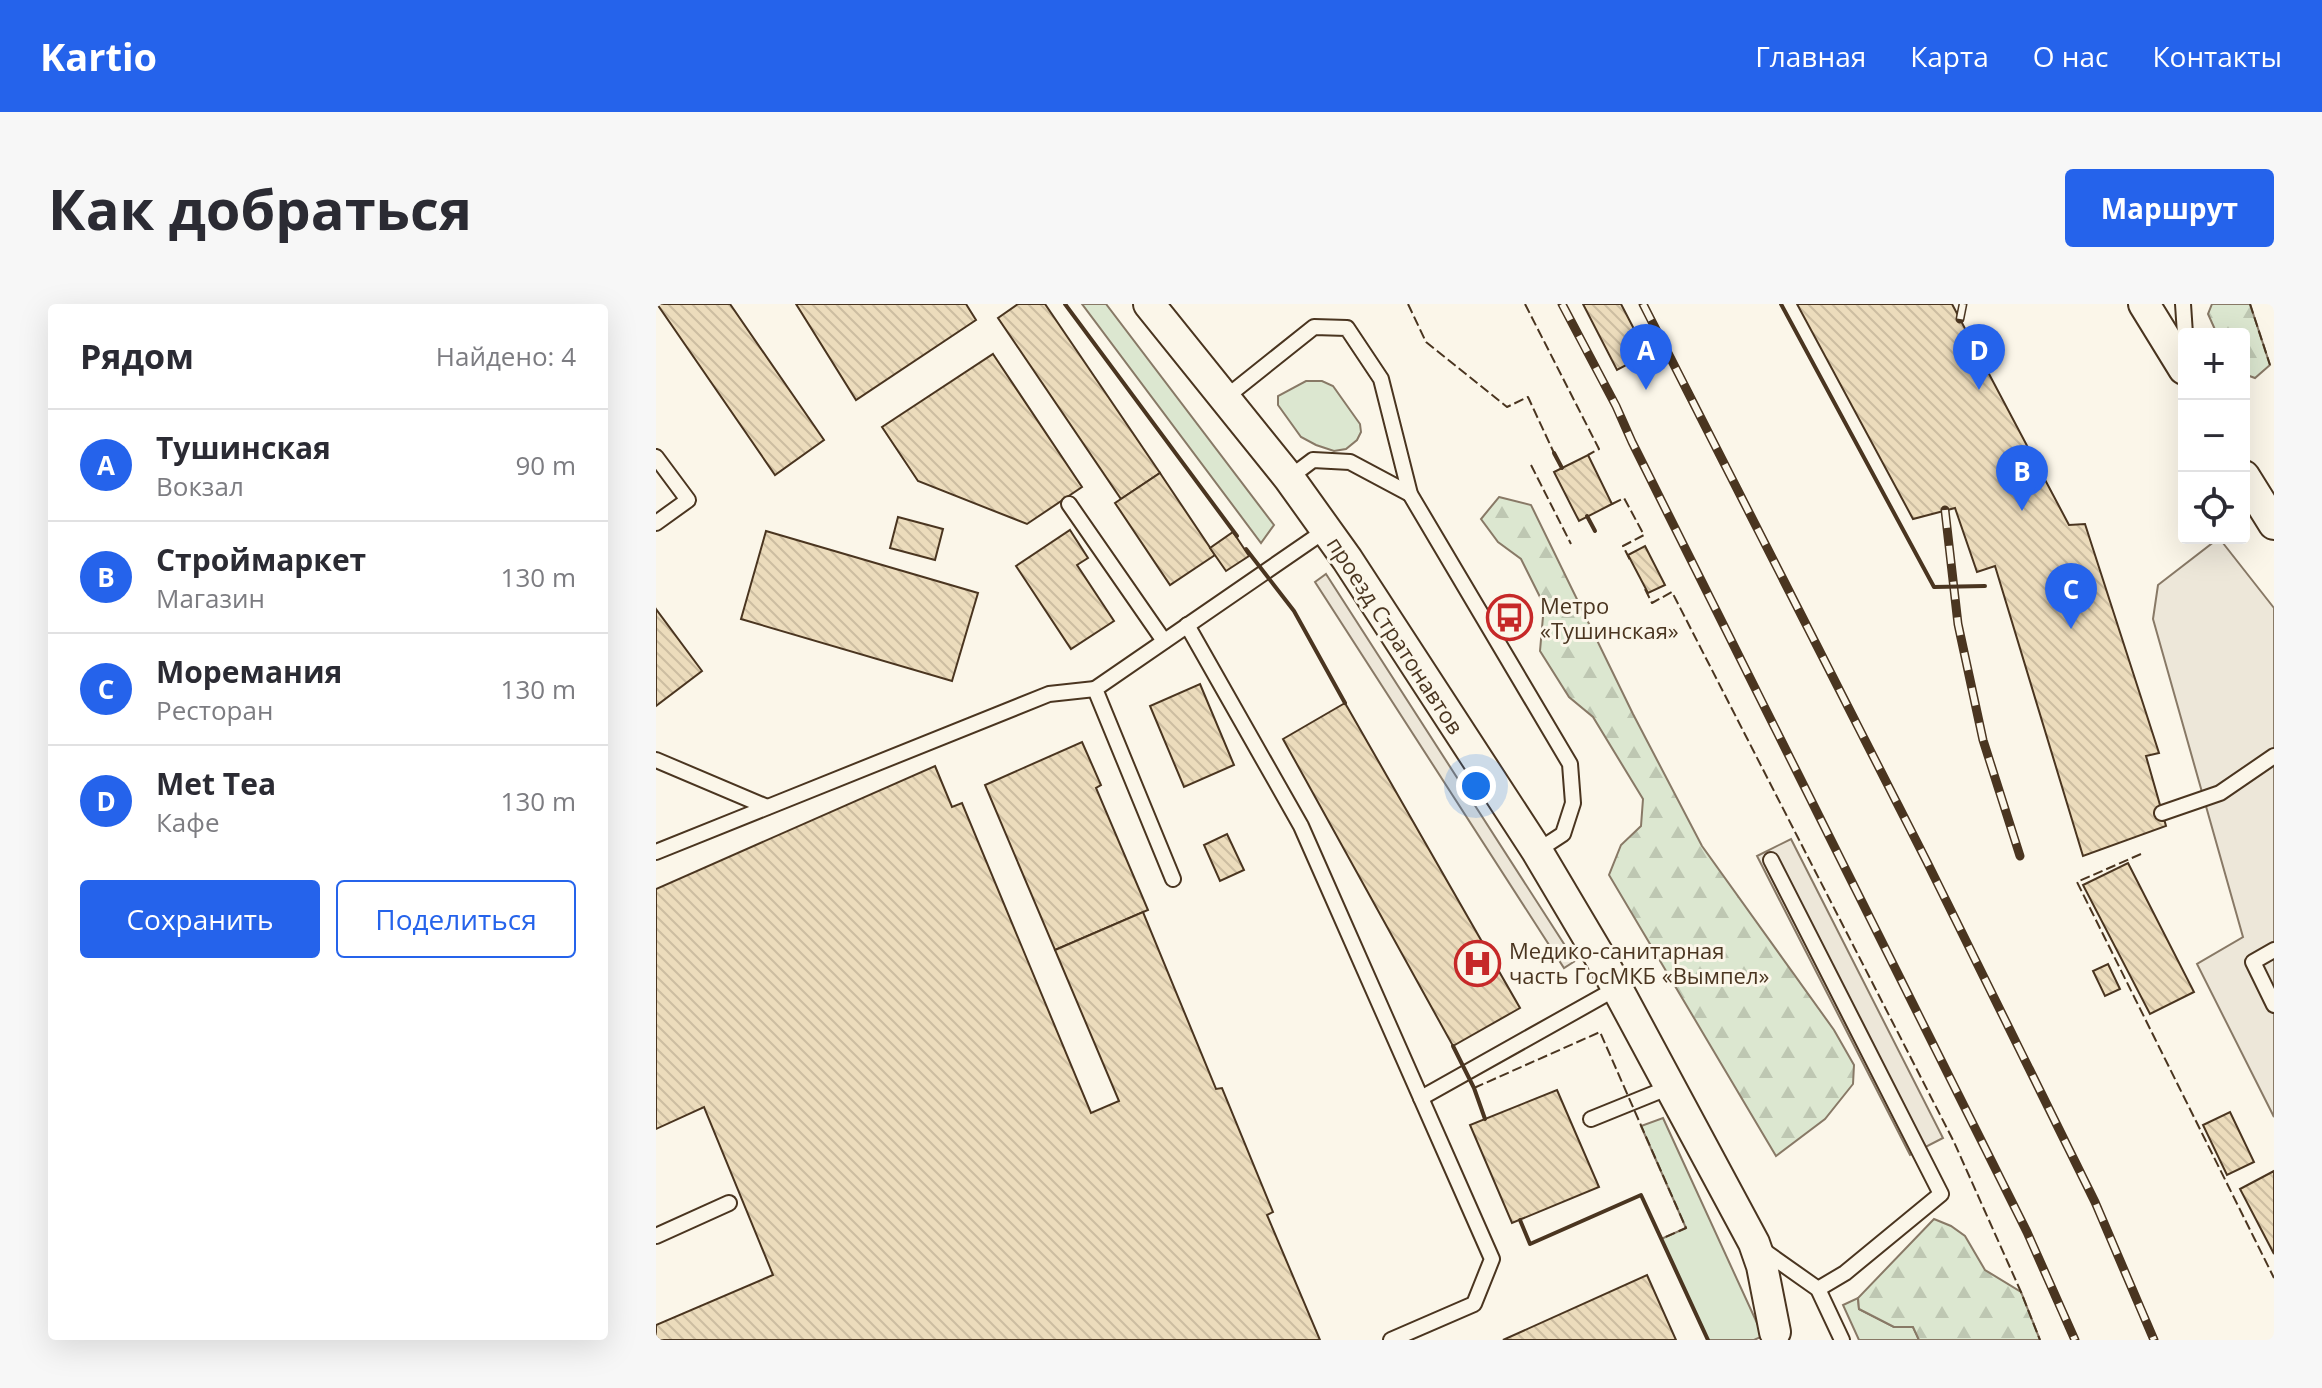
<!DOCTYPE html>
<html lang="ru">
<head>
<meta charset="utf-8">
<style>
	:root { --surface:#fff; --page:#f7f7f7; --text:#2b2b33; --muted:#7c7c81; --line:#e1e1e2; --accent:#2563eb }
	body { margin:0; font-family:"Open Sans",sans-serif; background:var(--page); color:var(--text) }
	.controls { position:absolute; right:24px; top:24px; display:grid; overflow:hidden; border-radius:8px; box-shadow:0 8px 32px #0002 }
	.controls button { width:72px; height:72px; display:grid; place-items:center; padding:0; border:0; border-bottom:2px solid var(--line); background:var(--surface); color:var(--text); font:40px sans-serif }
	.you { position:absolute; left:820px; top:482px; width:28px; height:28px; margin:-20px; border:6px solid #fff; border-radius:50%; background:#1a73e8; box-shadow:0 0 0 12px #1a73e833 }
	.badge { display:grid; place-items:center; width:52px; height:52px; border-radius:50%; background:var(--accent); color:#fff; font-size:26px; font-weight:700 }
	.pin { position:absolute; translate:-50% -66px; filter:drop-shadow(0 2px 4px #0008) }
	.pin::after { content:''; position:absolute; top:42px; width:28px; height:24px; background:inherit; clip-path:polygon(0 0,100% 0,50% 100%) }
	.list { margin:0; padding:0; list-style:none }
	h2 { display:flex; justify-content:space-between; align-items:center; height:104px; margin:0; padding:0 32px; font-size:34px }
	h2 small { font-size:26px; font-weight:400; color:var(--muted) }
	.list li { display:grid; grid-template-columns:52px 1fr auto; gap:24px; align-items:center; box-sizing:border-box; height:112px; padding:0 32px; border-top:2px solid var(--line) }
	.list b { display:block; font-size:30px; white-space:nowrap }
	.list p { margin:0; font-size:26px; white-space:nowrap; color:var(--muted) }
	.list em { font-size:26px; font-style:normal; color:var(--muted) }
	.actions { display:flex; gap:16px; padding:24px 32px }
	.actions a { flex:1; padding:18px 0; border:2px solid var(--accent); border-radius:8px; text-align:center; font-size:28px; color:var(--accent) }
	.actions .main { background:var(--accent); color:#fff }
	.icon { flex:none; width:44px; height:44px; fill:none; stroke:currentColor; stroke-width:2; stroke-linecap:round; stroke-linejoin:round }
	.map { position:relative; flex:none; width:1618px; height:1036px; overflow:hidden; border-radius:8px }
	header { display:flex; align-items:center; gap:48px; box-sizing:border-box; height:112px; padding:0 40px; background:var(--accent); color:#fff }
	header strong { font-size:38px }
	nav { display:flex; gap:44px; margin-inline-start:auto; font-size:28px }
	.intro { display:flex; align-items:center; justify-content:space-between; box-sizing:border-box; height:192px; padding:0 48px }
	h1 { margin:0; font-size:56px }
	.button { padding:20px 36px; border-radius:8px; background:var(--accent); color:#fff; font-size:28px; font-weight:700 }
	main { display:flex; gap:48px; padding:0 48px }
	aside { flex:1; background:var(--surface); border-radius:8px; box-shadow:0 8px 32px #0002 }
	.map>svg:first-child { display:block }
	.grass { fill:#dce7d0; stroke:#887966; stroke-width:2 }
	.forest { fill:url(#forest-firs); stroke:#887966; stroke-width:2 }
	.parking { fill:#ede7d9; stroke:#887966; stroke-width:2 }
	.building { fill:url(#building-back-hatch); stroke:#4a3520; stroke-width:2 }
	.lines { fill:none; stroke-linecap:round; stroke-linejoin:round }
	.service-casing { stroke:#4a3520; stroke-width:18 }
	.minor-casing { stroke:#4a3520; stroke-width:34 }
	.service { stroke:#fbf6e9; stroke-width:14 }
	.minor { stroke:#fbf6e9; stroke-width:30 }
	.rail-casing { stroke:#4a3520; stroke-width:9 }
	.rail { stroke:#fbf6e9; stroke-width:6; stroke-dasharray:18; stroke-linecap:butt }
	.fence { stroke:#4a3520; stroke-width:2; stroke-dasharray:10 4; stroke-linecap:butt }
	.wall { stroke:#4a3520; stroke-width:4 }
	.labels { text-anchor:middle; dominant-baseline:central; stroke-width:6; stroke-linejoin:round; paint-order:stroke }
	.poi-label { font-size:22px; fill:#4a3520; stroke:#fbf6e9; text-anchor:start }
	.street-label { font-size:22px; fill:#4a3520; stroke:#fbf6e9 }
</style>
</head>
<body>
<header>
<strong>Kartio</strong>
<nav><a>Главная</a><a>Карта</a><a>О нас</a><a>Контакты</a></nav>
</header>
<div class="intro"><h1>Как добраться</h1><a class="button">Маршрут</a></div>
<main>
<aside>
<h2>Рядом<small>Найдено: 4</small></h2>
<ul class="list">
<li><span class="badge">A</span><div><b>Тушинская</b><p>Вокзал</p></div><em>90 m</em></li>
<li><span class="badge">B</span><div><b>Строймаркет</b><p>Магазин</p></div><em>130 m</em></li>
<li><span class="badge">C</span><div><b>Моремания</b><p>Ресторан</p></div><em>130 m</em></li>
<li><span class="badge">D</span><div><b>Met Tea</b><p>Кафе</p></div><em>130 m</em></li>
</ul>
<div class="actions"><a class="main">Сохранить</a><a>Поделиться</a></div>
</aside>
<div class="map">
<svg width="1618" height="1036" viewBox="0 0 1618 1036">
	<defs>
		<pattern id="forest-firs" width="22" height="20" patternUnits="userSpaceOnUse" patternTransform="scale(2)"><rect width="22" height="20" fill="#dce7d0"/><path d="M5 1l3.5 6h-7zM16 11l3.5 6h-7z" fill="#bec7b2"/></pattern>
		<pattern id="building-back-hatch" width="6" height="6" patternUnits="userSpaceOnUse" patternTransform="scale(2)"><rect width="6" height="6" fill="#ecdcbc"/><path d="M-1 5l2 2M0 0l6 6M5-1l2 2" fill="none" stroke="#ccbda1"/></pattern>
	</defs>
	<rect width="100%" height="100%" fill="#fbf6e9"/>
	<g class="grass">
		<path d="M426,0H450L618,221L605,239Z"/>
		<path d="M650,77H666L677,82L704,120L705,128L701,136L690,145L678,147L660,141L645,133L622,101V92Z"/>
		<path d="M1007,814L1107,1032L1098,1036H1052L1005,935L1030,924L985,822Z"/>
		<path d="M1202,994L1203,1005L1238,1023H1257L1263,1036H1203L1187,1001Z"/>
	</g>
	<g class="forest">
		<path d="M1556,0H1594L1614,61L1599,74L1588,70V30H1561L1552,10Z"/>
		<path d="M843,193L875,201L977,410L1046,542L1178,726L1198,761L1197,780L1169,815L1120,852L953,571L965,541L985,522L987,495L937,413L913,393L884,347L888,301L865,255L842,238L825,215Z"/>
		<path d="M1278,915L1295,922L1309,932L1329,966L1365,988L1384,1036H1263L1257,1023H1238L1203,1005L1202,994Z"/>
	</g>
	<g class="parking">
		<path d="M1563,234L1618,304V813L1541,660L1587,633L1497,315L1502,281Z"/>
		<path d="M670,270L919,657L908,664L659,278Z"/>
		<path d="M1135,535L1287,834L1254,851L1101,552Z"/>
	</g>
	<g class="building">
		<path d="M1,0H74L168,136L119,171Z"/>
		<path d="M140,0H310L320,16L200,96Z"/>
		<path d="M362,0H389L504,169L465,195L342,14Z"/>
		<path d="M927,0H965L991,50L961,66Z"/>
		<path d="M1141,0H1296L1413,221L1429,220L1503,449L1490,452L1510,522L1427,552L1339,262L1321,268L1299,204L1257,215Z"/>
		<path d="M337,50L426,183L371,220L262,177L226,123Z"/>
		<path d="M932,151L956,200L923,217L898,168Z"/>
		<path d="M504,169L559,251L514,281L459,199Z"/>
		<path d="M242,213L287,225L279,256L234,244Z"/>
		<path d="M414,226L432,254L421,261L458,317L415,345L360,262Z"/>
		<path d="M110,227L322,289L296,377L85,315Z"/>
		<path d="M577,228L593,252L570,267L554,244Z"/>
		<path d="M989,242L1009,281L992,289L972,251Z"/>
		<path d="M0,305L46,367L0,402Z"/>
		<path d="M544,380L578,461L528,483L494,402Z"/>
		<path d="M689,399L864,704L797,742L627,435Z"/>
		<path d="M426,438L445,481L440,484L492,606L399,646L329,481Z"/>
		<path d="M279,462L296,503L306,499L435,809L463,797L399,646L487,608L560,785L566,784L617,908L611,911L664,1036H0V1021L117,971L48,803L0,825V585Z"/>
		<path d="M571,530L588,566L564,577L548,541Z"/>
		<path d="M1472,559L1538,688L1494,710L1427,581Z"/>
		<path d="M1452,660L1464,685L1449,692L1437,667Z"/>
		<path d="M901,786L943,883L856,919L814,821Z"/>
		<path d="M1574,808L1598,858L1571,871L1547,821Z"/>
		<path d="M1618,867V950L1584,885Z"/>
		<path d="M991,971L1020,1036H847Z"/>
	</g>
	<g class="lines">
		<defs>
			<g id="service">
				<path d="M1527,0L1529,30"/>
				<path d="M569,94L658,23L691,24L725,75L754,190L914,460L917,499L907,530L881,547"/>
				<path d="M0,153L32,196L0,219"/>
				<path d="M633,174L657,156L694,158L754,190"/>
				<path d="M413,200L508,337"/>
				<path d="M531,321L645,522L836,955L818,1000L735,1036"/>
				<path d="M0,456L111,503"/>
				<path d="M1506,509L1564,489L1618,452"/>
				<path d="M0,548L393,390L439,385"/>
				<path d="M1115,556L1285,890L1189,969L1162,985"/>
				<path d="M517,575L439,385L670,226"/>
				<path d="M1618,646L1597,658L1618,701"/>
				<path d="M765,794L961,684"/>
				<path d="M935,815L1014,783"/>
				<path d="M0,932L73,899"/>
				<path d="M1104,944L1162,985L1186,1036"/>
			</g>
			<g id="minor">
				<path d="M493,0L633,174L691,255L881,547L948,660L1098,939L1106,962L1119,1028"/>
				<path d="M1488,0L1528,65"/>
				<path d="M1588,172L1618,220"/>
			</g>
		</defs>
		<use href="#service" class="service-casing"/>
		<use href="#minor" class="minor-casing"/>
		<use href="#service" class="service"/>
		<use href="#minor" class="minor"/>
		<defs>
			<g id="rail">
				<path d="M906,0L960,102L976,138L1371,928L1419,1036"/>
				<path d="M987,0L1271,558L1439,898L1498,1036"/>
				<path d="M1304,15L1307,0"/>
				<path d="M1289,206L1302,320L1327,436L1364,552"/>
			</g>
		</defs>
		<use href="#rail" class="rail-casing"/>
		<use href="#rail" class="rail"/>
		<g class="fence">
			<path d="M752,0L770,38L851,103L872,93L898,149"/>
			<path d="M869,0L943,145L932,151"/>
			<path d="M1594,0L1614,61"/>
			<path d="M875,161L915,240"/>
			<path d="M956,200L968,194L988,231L967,242L974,256"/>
			<path d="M989,285L996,299L1016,288L1298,838L1365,988L1384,1036"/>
			<path d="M1485,550L1421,578L1618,974"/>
			<path d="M818,784L944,728L1030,924L1005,935"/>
		</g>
		<g class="wall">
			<path d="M409,0L581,232"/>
			<path d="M1125,0L1278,283L1329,282"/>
			<path d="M898,149L906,164"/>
			<path d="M931,212L939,227"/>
			<path d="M590,245L638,307L689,399"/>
			<path d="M797,742L818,784L829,815"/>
			<path d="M864,916L874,940L985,891L1052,1036"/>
		</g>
	</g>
	<defs>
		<symbol id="bus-ring" viewBox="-11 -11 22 22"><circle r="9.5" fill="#fbf6e9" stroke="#c62828" stroke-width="1.5"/><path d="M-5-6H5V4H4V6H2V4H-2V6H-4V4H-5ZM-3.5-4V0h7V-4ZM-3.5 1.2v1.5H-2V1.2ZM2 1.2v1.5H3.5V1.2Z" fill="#c62828"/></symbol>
		<symbol id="hospital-ring" viewBox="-11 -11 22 22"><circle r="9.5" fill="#fbf6e9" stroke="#c62828" stroke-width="1.5"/><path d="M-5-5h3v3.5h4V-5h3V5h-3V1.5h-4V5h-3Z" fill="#c62828"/></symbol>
	</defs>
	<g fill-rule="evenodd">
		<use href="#bus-ring" x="828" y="288" width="51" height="51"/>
		<use href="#hospital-ring" x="796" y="634" width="51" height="51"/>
	</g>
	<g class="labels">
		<g class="poi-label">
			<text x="884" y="301">Метро<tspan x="884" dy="25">«Тушинская»</tspan></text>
			<text x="853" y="646">Медико-санитарная<tspan x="853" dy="25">часть ГосМКБ «Вымпел»</tspan></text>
		</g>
		<g class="street-label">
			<text transform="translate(740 331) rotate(57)">проезд Стратонавтов</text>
		</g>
	</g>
</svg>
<div class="controls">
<button>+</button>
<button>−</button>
<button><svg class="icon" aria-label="locate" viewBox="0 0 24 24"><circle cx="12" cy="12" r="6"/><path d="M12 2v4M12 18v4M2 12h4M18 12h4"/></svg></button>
</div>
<div class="you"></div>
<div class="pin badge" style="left:990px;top:86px">A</div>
<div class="pin badge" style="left:1366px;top:207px">B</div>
<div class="pin badge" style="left:1415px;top:325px">C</div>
<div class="pin badge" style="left:1323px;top:86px">D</div>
</div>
</main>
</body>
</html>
